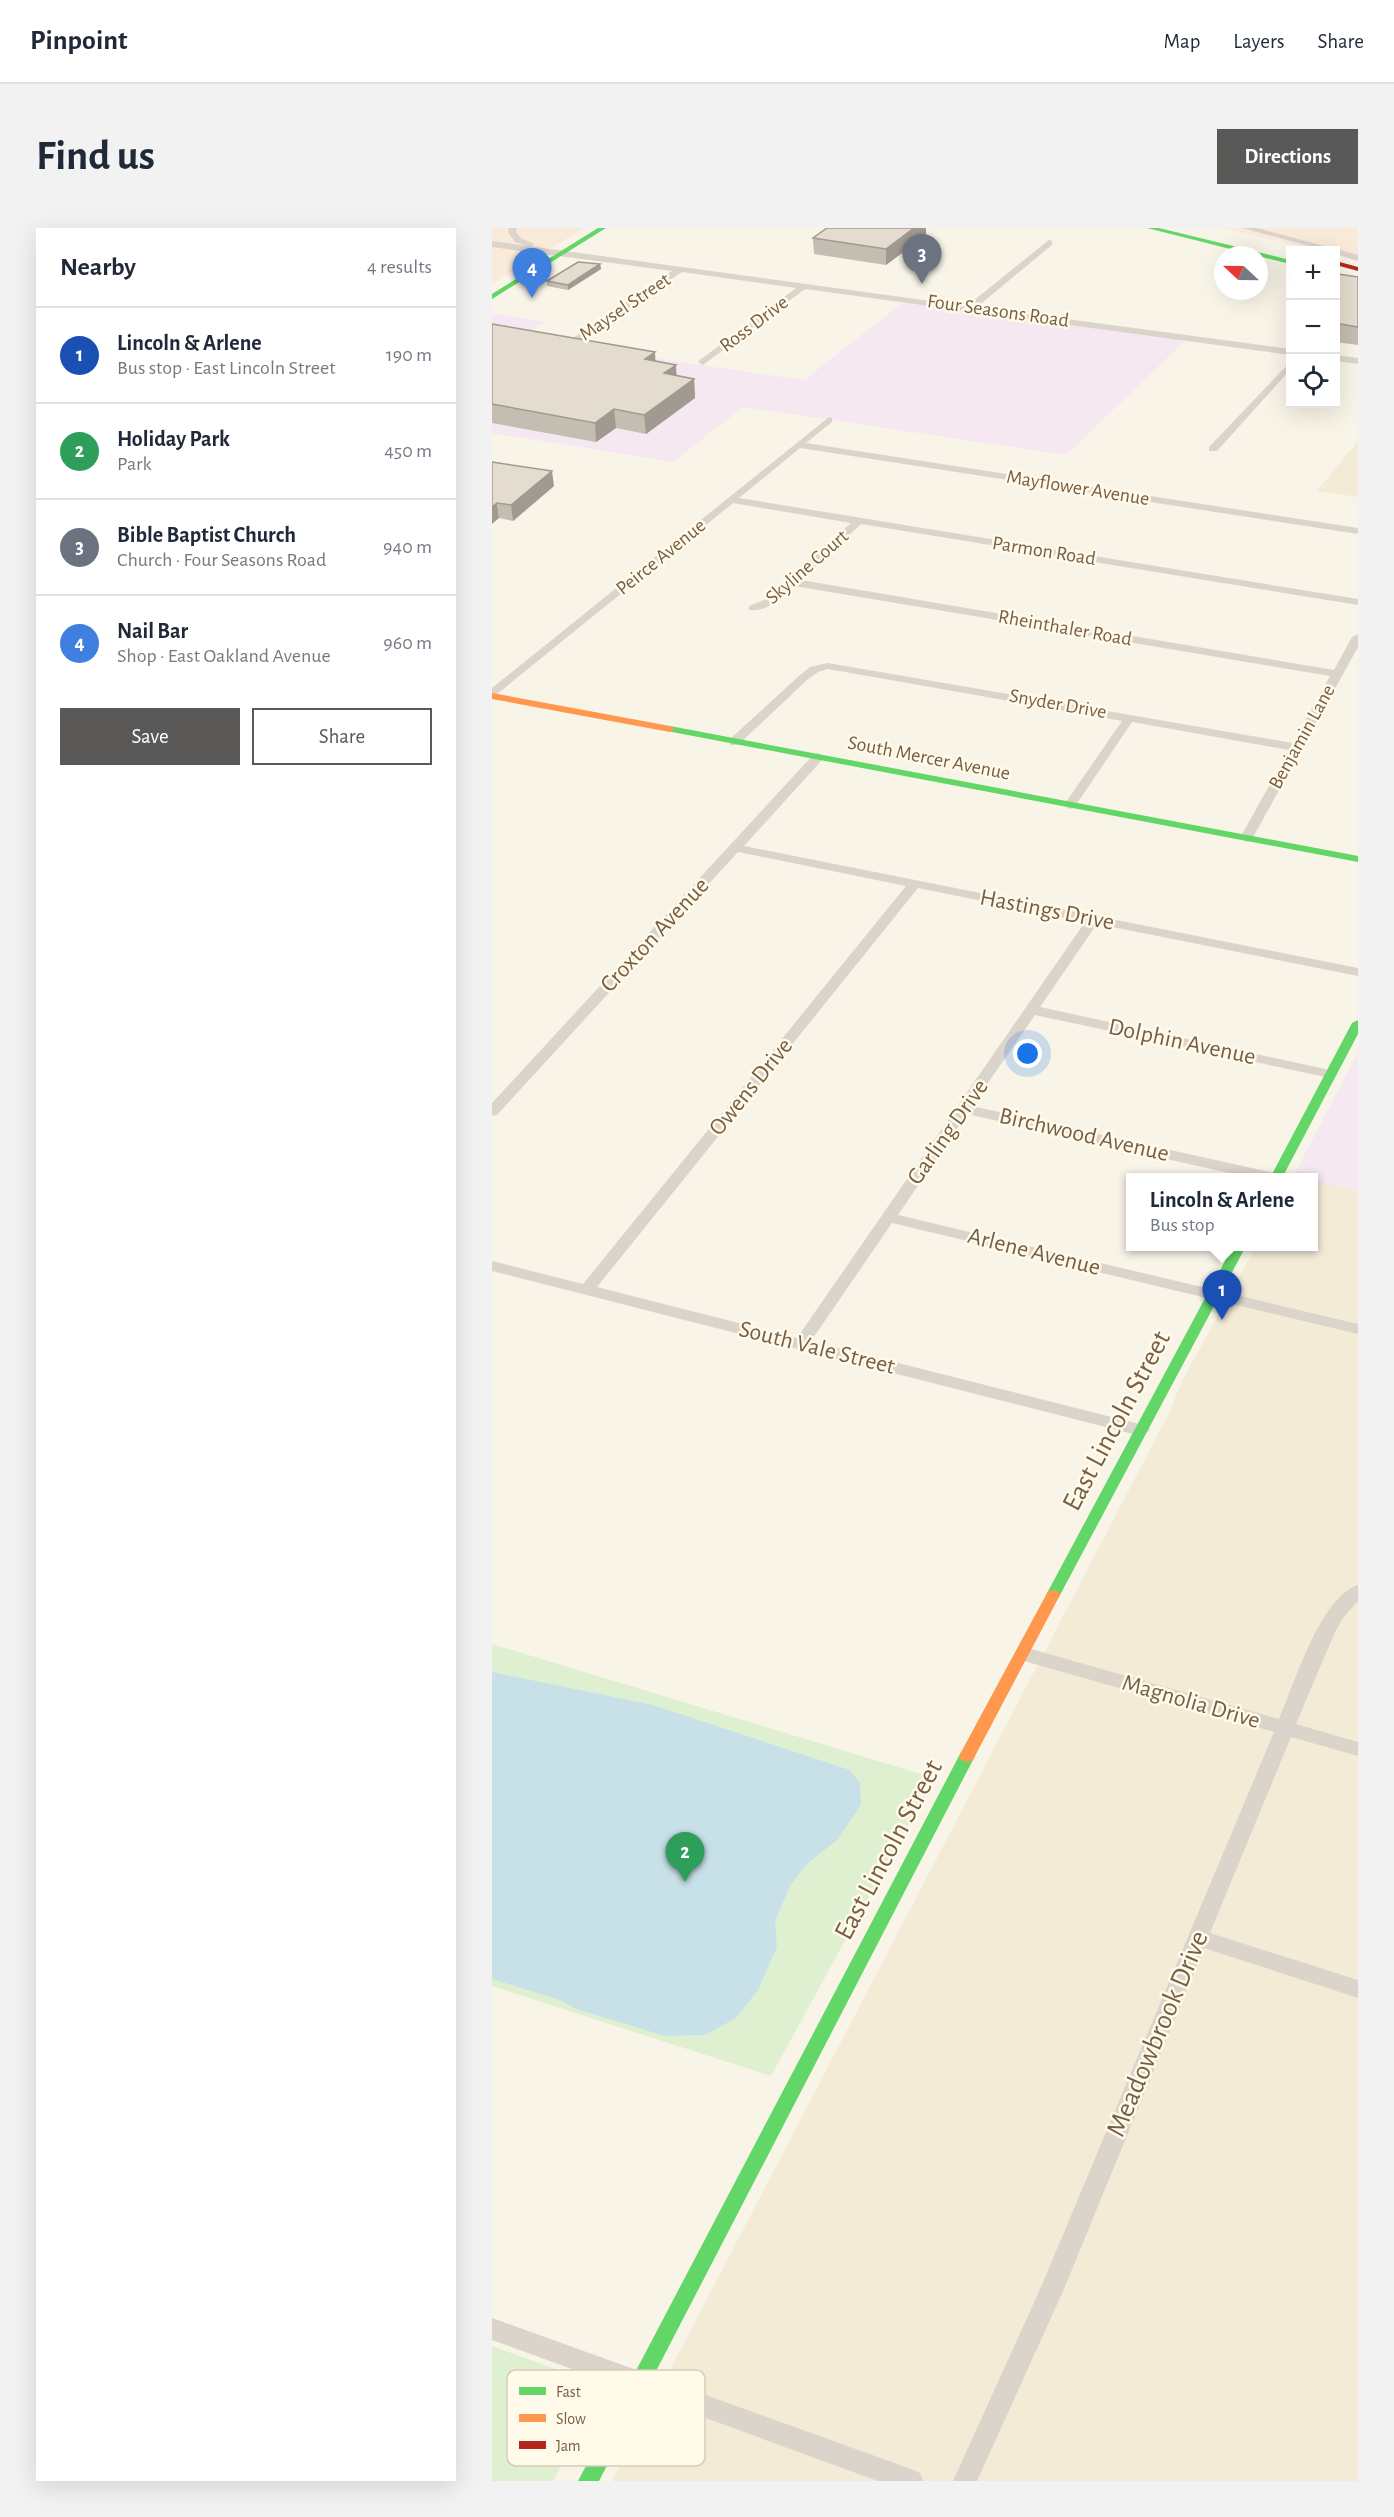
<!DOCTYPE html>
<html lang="en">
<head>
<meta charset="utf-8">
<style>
	:root { --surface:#fff; --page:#f2f2f3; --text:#1f2937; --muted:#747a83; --line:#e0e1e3; --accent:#5b5957 }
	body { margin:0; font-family:"Alegreya Sans",sans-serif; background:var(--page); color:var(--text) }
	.controls { position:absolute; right:18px; top:18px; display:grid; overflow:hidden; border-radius:0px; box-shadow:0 6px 24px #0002 }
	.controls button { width:54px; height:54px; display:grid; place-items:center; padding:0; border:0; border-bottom:2px solid var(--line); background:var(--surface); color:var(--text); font:30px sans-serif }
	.compass { position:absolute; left:722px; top:18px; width:54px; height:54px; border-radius:50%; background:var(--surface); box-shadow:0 6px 24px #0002; rotate:292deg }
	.you { position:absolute; left:536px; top:826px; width:21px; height:21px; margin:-15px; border:4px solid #fff; border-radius:50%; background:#1a73e8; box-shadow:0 0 0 9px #1a73e833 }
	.badge { display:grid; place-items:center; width:39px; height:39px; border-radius:50%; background:var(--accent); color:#fff; font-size:20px; font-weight:700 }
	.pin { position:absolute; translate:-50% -50px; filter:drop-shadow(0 2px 3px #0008) }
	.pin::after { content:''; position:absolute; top:32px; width:21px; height:18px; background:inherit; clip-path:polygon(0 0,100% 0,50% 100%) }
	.popup { position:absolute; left:634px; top:945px; width:192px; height:78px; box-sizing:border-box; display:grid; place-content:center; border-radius:0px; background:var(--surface); filter:drop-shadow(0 2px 4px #0005); font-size:20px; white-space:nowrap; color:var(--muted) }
	.popup b { font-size:22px; color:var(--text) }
	.popup::after { content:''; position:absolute; left:50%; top:100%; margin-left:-12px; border:12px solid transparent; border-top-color:var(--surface) }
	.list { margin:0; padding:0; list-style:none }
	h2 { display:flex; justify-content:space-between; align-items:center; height:78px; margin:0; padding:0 24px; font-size:26px }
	h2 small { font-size:20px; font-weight:400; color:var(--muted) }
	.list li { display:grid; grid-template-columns:39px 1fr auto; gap:18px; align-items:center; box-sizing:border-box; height:96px; padding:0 24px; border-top:2px solid var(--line) }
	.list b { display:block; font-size:22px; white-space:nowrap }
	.list p { margin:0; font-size:20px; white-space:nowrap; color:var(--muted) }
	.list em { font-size:20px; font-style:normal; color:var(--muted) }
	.actions { display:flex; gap:12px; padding:18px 24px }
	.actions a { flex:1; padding:14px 0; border:2px solid var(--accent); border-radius:0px; text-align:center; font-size:21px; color:var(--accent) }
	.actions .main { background:var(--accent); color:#fff }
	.icon { flex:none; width:33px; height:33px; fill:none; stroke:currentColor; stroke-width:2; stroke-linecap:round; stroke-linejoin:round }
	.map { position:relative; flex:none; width:866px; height:2253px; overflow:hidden; border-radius:0px }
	header { display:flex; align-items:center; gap:36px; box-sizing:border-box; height:84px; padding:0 30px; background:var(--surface); border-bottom:2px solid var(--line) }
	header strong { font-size:28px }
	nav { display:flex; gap:33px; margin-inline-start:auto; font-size:21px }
	.intro { display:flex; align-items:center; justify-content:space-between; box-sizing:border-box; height:144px; padding:0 36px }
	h1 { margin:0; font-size:42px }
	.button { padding:15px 27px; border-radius:0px; background:var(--accent); color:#fff; font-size:21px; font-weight:700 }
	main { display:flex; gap:36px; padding:0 36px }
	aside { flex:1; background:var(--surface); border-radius:0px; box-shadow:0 6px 24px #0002 }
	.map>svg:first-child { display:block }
	.residential { fill:#f4ebd7 }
	.commercial { fill:#f9eada }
	.education { fill:#f6e8f1 }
	.green { fill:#dff0d0 }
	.water { fill:#c8e1e8 }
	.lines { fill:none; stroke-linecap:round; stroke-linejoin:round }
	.street { fill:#dbd4cb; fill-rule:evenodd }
	.fast { fill:#63d668; fill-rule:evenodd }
	.slow { fill:#ff974d; fill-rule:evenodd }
	.jam { fill:#b3261e; fill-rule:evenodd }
	.wall { fill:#c4bdb1 }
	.shaded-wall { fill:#a09a90 }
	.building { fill:#e4dcce; stroke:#a09a90; stroke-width:1.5 }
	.labels { text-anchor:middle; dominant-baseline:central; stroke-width:5; stroke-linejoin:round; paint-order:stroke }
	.far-street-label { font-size:20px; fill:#775f46; stroke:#fffae9 }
	.street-label { font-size:24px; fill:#775f46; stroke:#fffae9 }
	.near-street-label { font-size:28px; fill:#775f46; stroke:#fffae9 }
	.key { fill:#fffae9; stroke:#d6ccb8; stroke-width:1.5 }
	.key-label { font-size:16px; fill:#775f46 }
</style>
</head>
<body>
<header>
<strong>Pinpoint</strong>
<nav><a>Map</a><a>Layers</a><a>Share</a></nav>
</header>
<div class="intro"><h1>Find us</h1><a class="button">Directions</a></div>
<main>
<aside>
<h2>Nearby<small>4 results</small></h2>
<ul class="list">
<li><span class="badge" style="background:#1a4fb4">1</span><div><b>Lincoln &amp; Arlene</b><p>Bus stop · East Lincoln Street</p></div><em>190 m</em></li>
<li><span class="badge" style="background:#2e9e5b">2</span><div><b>Holiday Park</b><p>Park</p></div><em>450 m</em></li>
<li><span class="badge" style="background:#6b7280">3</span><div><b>Bible Baptist Church</b><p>Church · Four Seasons Road</p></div><em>940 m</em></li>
<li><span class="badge" style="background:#3f7fe0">4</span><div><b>Nail Bar</b><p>Shop · East Oakland Avenue</p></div><em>960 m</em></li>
</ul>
<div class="actions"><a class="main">Save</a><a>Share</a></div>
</aside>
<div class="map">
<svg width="866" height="2253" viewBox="0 0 866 2253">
	<rect width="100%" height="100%" fill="#f8f4e7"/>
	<g class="residential">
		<path d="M866,213V269L825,263Z"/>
		<path d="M822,953L866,963V2253H120L677,1185L690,1153L764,1019L822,1018Z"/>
	</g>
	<g class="commercial">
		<path d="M0,0H92L0,56Z"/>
		<path d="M731,0H866V33L844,27V22H825Z"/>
	</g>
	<g class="education">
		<path d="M413,73L695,111L574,227L251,179L181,234L0,205V85L53,94L28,111L312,152Z"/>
		<path d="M866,824V963L822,953V950L801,949Z"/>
	</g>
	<g class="green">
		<path d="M0,1416L442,1550L279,1848L0,1758Z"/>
		<path d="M0,2118L91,2151L101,2163V2179L61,2253H0Z"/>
	</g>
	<path class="water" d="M0,1444L161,1477L358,1542L368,1555L369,1577L345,1612L316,1635L299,1656L283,1693L285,1719L266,1762L244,1790L213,1807L173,1808L84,1781L68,1772L0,1751Z"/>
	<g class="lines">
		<g class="street">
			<path d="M17,0H25L24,4L29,10L42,16L38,19L23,14L16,4Z"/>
			<path d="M751,0H765L866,27V33L844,26V22H832Z"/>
			<path d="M558,11L561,16L485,79L798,121V127L313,61L211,137L206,134L208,132L304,60L190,44L77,120L72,117L74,115L180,43L0,19V13L475,78Z"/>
			<path d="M844,127L866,130V136L844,133Z"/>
			<path d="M798,134V142L725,223H717V219Z"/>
			<path d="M337,189L340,190V194L314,215L866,300V306L308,220L247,270L866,371V377L369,296L309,352L842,442L860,409L866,406V419L759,613L754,614L748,610L797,522L640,494L582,580L578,581L572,577L630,493L336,441L326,444L315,452L246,517H238V511L307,448L318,439L336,435L801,515L838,448L302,358C290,369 275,385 257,382V378L275,371L359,295L241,275L0,470V460Z"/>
			<path d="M326,525L332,529L330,532L252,618L866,740V748L605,696L548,779L838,842L845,846L838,850L543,787L480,878L782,945L789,950H759L475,886L406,987L866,1096V1106L400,995L319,1113L655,1198L658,1202L649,1208L0,1043V1033L91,1056L414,658L246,624L5,887L0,888V875L322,526ZM426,660L593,694L305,1110L105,1059Z"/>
			<path d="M866,1357V1373L851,1390L843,1404L804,1496L866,1514V1528L799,1509L718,1705L866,1752V1770L712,1720L572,2061L485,2253H461L549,2059L782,1504L532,1433L525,1431L523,1426L525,1421L532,1419L787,1491C802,1457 828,1369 866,1357Z"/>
			<path d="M0,2090L419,2241L428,2245L431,2253H386L0,2112Z"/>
		</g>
		<g class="fast">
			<path d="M106,0H114L0,71V66Z"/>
			<path d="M655,0H667L798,32V36Z"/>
			<path d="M178,498L866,628V634L175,503V499Z"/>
			<path d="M866,792V806L790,950H778L860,795Z"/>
			<path d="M741,1018H754L568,1367L566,1371H556L554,1367Z"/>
			<path d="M475,1522L481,1524L483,1528L107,2253H86L467,1528L469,1524Z"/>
		</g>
		<g class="slow">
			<path d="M0,465L178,498L183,501L178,504L0,471Z"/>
			<path d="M561,1362L566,1363L568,1367L483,1528L481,1532L475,1534L469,1532L467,1528L554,1367L556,1363Z"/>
		</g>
		<path class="jam" d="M844,33L866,39V43L844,37Z"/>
	</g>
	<g class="wall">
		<path d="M434,0V7L394,37L322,26L321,10Z"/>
		<path d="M108,36L109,41L76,62L55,58V53Z"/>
		<path d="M843,49H866V117L843,114Z"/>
		<path d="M0,96L163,124V133L185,148L202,151L203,170L154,206L124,200L104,214L0,195Z"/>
		<path d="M0,234L62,258L21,293L7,290Z"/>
	</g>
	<g class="shaded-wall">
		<path d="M422,0H434V7L394,37V21Z"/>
		<path d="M108,36L109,41L76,62V57Z"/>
		<path d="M163,124L164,143L153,131Z"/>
		<path d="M184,137L185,156L172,145Z"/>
		<path d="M202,151L203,170L154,206L152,187Z"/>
		<path d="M122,181L124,200L104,214L103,195Z"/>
		<path d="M60,243L62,258L21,293L19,277Z"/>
		<path d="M5,275L7,290L0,296V279Z"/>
	</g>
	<g class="building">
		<path d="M335,0H422L394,21L321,10Z"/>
		<path d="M86,34L108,36L76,57L55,53Z"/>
		<path d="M846,46L866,49V99L843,95V49Z"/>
		<path d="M0,96L163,124L153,131L184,137L172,145L202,151L152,187L122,181L103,195L0,176Z"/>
		<path d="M0,234L60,243L19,277L5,275L0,279Z"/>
	</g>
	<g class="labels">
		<g class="far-street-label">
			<text transform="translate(133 79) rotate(-34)">Maysel Street</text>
			<text transform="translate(506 83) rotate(8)">Four Seasons Road</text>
			<text transform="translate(262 96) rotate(-37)">Ross Drive</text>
			<text transform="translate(586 260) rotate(9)">Mayflower Avenue</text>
			<text transform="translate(552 323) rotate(9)">Parmon Road</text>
			<text transform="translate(169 329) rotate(-39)">Peirce Avenue</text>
			<text transform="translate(315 339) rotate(-41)">Skyline Court</text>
			<text transform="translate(573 400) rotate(10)">Rheinthaler Road</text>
			<text transform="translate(566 476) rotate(10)">Snyder Drive</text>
			<text transform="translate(810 509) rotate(-61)">Benjamin Lane</text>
			<text transform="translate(437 530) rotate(11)">South Mercer Avenue</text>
		</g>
		<g class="street-label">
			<text transform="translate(555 682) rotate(11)">Hastings Drive</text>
			<text transform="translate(163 707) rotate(-47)">Croxton Avenue</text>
			<text transform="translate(690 814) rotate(12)">Dolphin Avenue</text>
			<text transform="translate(259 859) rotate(-51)">Owens Drive</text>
			<text transform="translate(456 904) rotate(-55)">Garling Drive</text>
			<text transform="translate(592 907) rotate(13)">Birchwood Avenue</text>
			<text transform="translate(542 1024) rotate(14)">Arlene Avenue</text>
			<text transform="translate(325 1120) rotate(14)">South Vale Street</text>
			<text transform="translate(699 1474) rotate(16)">Magnolia Drive</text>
		</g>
		<g class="near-street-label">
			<text transform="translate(625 1193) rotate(-62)">East Lincoln Street</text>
			<text transform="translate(397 1622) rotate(-62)">East Lincoln Street</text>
			<text transform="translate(666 1806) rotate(-67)">Meadowbrook Drive</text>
		</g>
	</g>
	<rect x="15" y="2142" width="198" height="96" rx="9" class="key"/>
	<rect x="27" y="2159" width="27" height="8" fill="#63d668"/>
	<rect x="27" y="2186" width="27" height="8" fill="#ff974d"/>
	<rect x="27" y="2213" width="27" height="8" fill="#b3261e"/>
	<g class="key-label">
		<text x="64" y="2169">Fast</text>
		<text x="64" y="2196">Slow</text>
		<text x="64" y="2223">Jam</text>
	</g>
</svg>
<div class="controls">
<button>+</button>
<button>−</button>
<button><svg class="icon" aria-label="locate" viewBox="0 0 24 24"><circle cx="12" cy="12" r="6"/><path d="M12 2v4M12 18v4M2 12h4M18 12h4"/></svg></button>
</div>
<svg class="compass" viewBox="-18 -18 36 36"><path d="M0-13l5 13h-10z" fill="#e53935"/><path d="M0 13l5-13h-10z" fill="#747a83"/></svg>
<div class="you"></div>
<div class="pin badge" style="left:730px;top:1092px;background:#1a4fb4">1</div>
<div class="popup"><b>Lincoln &amp; Arlene</b>Bus stop</div>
<div class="pin badge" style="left:193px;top:1654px;background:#2e9e5b">2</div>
<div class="pin badge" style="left:430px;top:56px;background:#6b7280">3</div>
<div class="pin badge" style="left:40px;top:70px;background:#3f7fe0">4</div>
</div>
</main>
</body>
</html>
